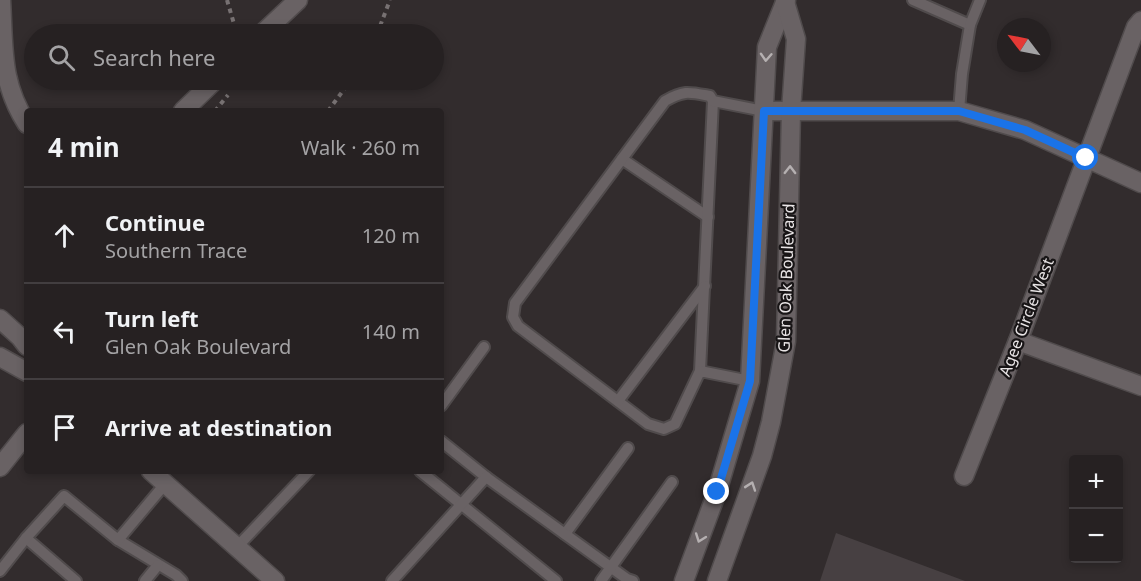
<!DOCTYPE html>
<html lang="en">
<head>
<meta charset="utf-8">
<style>
	:root { --surface:#262122; --page:#322e2f; --text:#f1f3f6; --muted:#a4a3a5; --line:#423e40 }
	body { margin:0; font-family:"Noto Sans",sans-serif; background:var(--page); color:var(--text) }
	.controls { position:absolute; right:18px; bottom:18px; display:grid; overflow:hidden; border-radius:6px; box-shadow:0 3px 9px #0003 }
	.controls button { width:54px; height:54px; display:grid; place-items:center; padding:0; border:0; border-bottom:2px solid var(--line); background:var(--surface); color:var(--text); font:30px sans-serif }
	.compass { position:absolute; left:997px; top:18px; width:54px; height:54px; border-radius:50%; background:var(--surface); box-shadow:0 3px 9px #0003; rotate:302deg }
	.stop { position:absolute; width:18px; height:18px; margin:-14px; border:4px solid #1a73e8; border-radius:50%; background:#fff }
	.stop.end { background:#1a73e8; border-color:#fff; box-shadow:0 2px 6px #0008 }
	.list { margin:0; padding:0; list-style:none }
	h2 { display:flex; justify-content:space-between; align-items:center; height:78px; margin:0; padding:0 24px; font-size:26px }
	h2 small { font-size:20px; font-weight:400; color:var(--muted) }
	.list li { display:grid; grid-template-columns:39px 1fr auto; gap:18px; align-items:center; box-sizing:border-box; height:96px; padding:0 24px; border-top:2px solid var(--line) }
	.list b { display:block; font-size:22px; white-space:nowrap }
	.list p { margin:0; font-size:20px; white-space:nowrap; color:var(--muted) }
	.list em { font-size:20px; font-style:normal; color:var(--muted) }
	.icon { flex:none; width:33px; height:33px; fill:none; stroke:currentColor; stroke-width:2; stroke-linecap:round; stroke-linejoin:round }
	.map { position:relative; flex:none; width:1141px; height:581px; overflow:hidden }
	.search { position:absolute; background:var(--surface); box-shadow:0 3px 9px #0003; left:24px; top:24px; width:420px; height:66px; display:flex; align-items:center; gap:15px; box-sizing:border-box; padding:0 21px; border-radius:33px; color:var(--muted); font-size:22px }
	.panel { position:absolute; background:var(--surface); box-shadow:0 3px 9px #0003; left:24px; top:108px; width:420px; height:366px; border-radius:6px }
	.map>svg:first-child { display:block }
	.building { fill:#474042 }
	.lines { fill:none; stroke-linecap:round; stroke-linejoin:round }
	.lane-casing { stroke:#504b4c; stroke-width:14 }
	.street-casing { stroke:#504b4c; stroke-width:21 }
	.secondary-casing { stroke:#504b4c; stroke-width:21 }
	.path { stroke:#777172; stroke-width:4; stroke-dasharray:4.5 4.5; stroke-linecap:butt }
	.lane { stroke:#696264; stroke-width:10 }
	.street { stroke:#696264; stroke-width:18 }
	.secondary { stroke:#696264; stroke-width:18 }
	.oneway { stroke:#b5b0b1 }
	.route { stroke:#1a73e8; stroke-width:8 }
	.labels { text-anchor:middle; dominant-baseline:central; stroke-width:4.5; stroke-linejoin:round; paint-order:stroke }
	.street-label { font-size:16px; fill:#e8e4e5; stroke:#181516 }
</style>
</head>
<body>
<div class="map">
<svg width="1141" height="581" viewBox="0 0 1141 581">
	<rect width="100%" height="100%" fill="#322c2d"/>
	<path class="building" d="M836,533L965,581H820Z"/>
	<g class="lines">
		<defs>
			<g id="lane">
				<path d="M913,0L970,25L962,74L959,111"/>
				<path d="M970,25L980,0"/>
				<path d="M622,159L708,217"/>
				<path d="M700,371L713,101"/>
				<path d="M750,381L700,371L675,424L664,429L648,424L518,326L513,317L515,303L665,101C684,90 689,92 710,96L713,101L764,111"/>
				<path d="M618,401L705,286"/>
				<path d="M441,406L484,347"/>
				<path d="M441,441L486,477"/>
				<path d="M420,471L556,581"/>
				<path d="M565,534L628,448"/>
				<path d="M26,538L76,581"/>
				<path d="M118,540L176,575L182,581"/>
				<path d="M237,547L309,471"/>
				<path d="M0,571L26,538L64,496L118,540L165,484"/>
				<path d="M145,581L158,565"/>
				<path d="M392,581L486,477L627,579L633,581"/>
				<path d="M601,581L672,482"/>
			</g>
			<g id="street">
				<path d="M1,0C4,48 0,82 27,124"/>
				<path d="M262,34L298,0"/>
				<path d="M183,111L215,80"/>
				<path d="M764,111H959L1025,130L1141,183"/>
				<path d="M1018,341L1141,386"/>
				<path d="M964,476L1018,341L1136,27L1141,21"/>
				<path d="M684,581L717,492L750,381L767,47L786,0"/>
				<path d="M717,581L762,456L771,422L786,341L791,111L796,39L785,2"/>
			</g>
			<g id="secondary">
				<path d="M0,319L20,337L27,346"/>
				<path d="M0,357L27,372"/>
				<path d="M0,467L27,433"/>
				<path d="M151,471L275,581"/>
			</g>
		</defs>
		<use href="#lane" class="lane-casing"/>
		<use href="#street" class="street-casing"/>
		<use href="#secondary" class="secondary-casing"/>
		<g class="path">
			<path d="M227,0L237,34"/>
			<path d="M377,34L390,0"/>
			<path d="M232,89L238,80"/>
			<path d="M215,111L228,95"/>
			<path d="M328,111L351,80"/>
		</g>
		<use href="#lane" class="lane"/>
		<use href="#street" class="street"/>
		<use href="#secondary" class="secondary"/>
	</g>
	<defs><path id="oneway-chevron" d="M-2-3.5L2.5 0L-2 3.5" fill="none" stroke-width="1.6" stroke-linecap="round" stroke-linejoin="round" transform="scale(1.5)"/></defs>
	<g class="oneway">
		<use href="#oneway-chevron" transform="translate(766 57) rotate(93)"/>
		<use href="#oneway-chevron" transform="translate(790 170) rotate(-89)"/>
		<use href="#oneway-chevron" transform="translate(751 486) rotate(-71)"/>
		<use href="#oneway-chevron" transform="translate(700 538) rotate(110)"/>
	</g>
	<g class="lines">
		<path class="route" d="M717,492L750,381L764,111H959L1025,130L1086,158"/>
	</g>
	<g class="labels">
		<g class="street-label">
			<text transform="translate(786 278) rotate(-88)">Glen Oak Boulevard</text>
			<text transform="translate(1026 317) rotate(-69)">Agee Circle West</text>
		</g>
	</g>
</svg>
<div class="controls">
<button>+</button>
<button>−</button>
</div>
<svg class="compass" viewBox="-18 -18 36 36"><path d="M0-13l5 13h-10z" fill="#e53935"/><path d="M0 13l5-13h-10z" fill="#a4a3a5"/></svg>
<div class="stop" style="left:1086px;top:158px"></div>
<div class="stop end" style="left:717px;top:492px"></div>
<div class="search"><svg class="icon" aria-label="search" viewBox="0 0 24 24"><circle cx="10" cy="10" r="6"/><path d="M15 15l6 6"/></svg>Search here</div>
<section class="panel">
<h2>4 min<small>Walk · 260 m</small></h2>
<ul class="list">
<li><svg class="icon" aria-label="ahead" viewBox="0 0 24 24"><path d="M12 20V5M6 11l6-6 6 6"/></svg><div><b>Continue</b><p>Southern Trace</p></div><em>120 m</em></li>
<li><svg class="icon" aria-label="left" viewBox="0 0 24 24"><path d="M17 20v-9H6M10 6l-5 5 5 5"/></svg><div><b>Turn left</b><p>Glen Oak Boulevard</p></div><em>140 m</em></li>
<li><svg class="icon" aria-label="arrive" viewBox="0 0 24 24"><path d="M6 21V4h12l-3 4 3 4H6"/></svg><div><b>Arrive at destination</b></div></li>
</ul>
</section>
</div>
</body>
</html>
